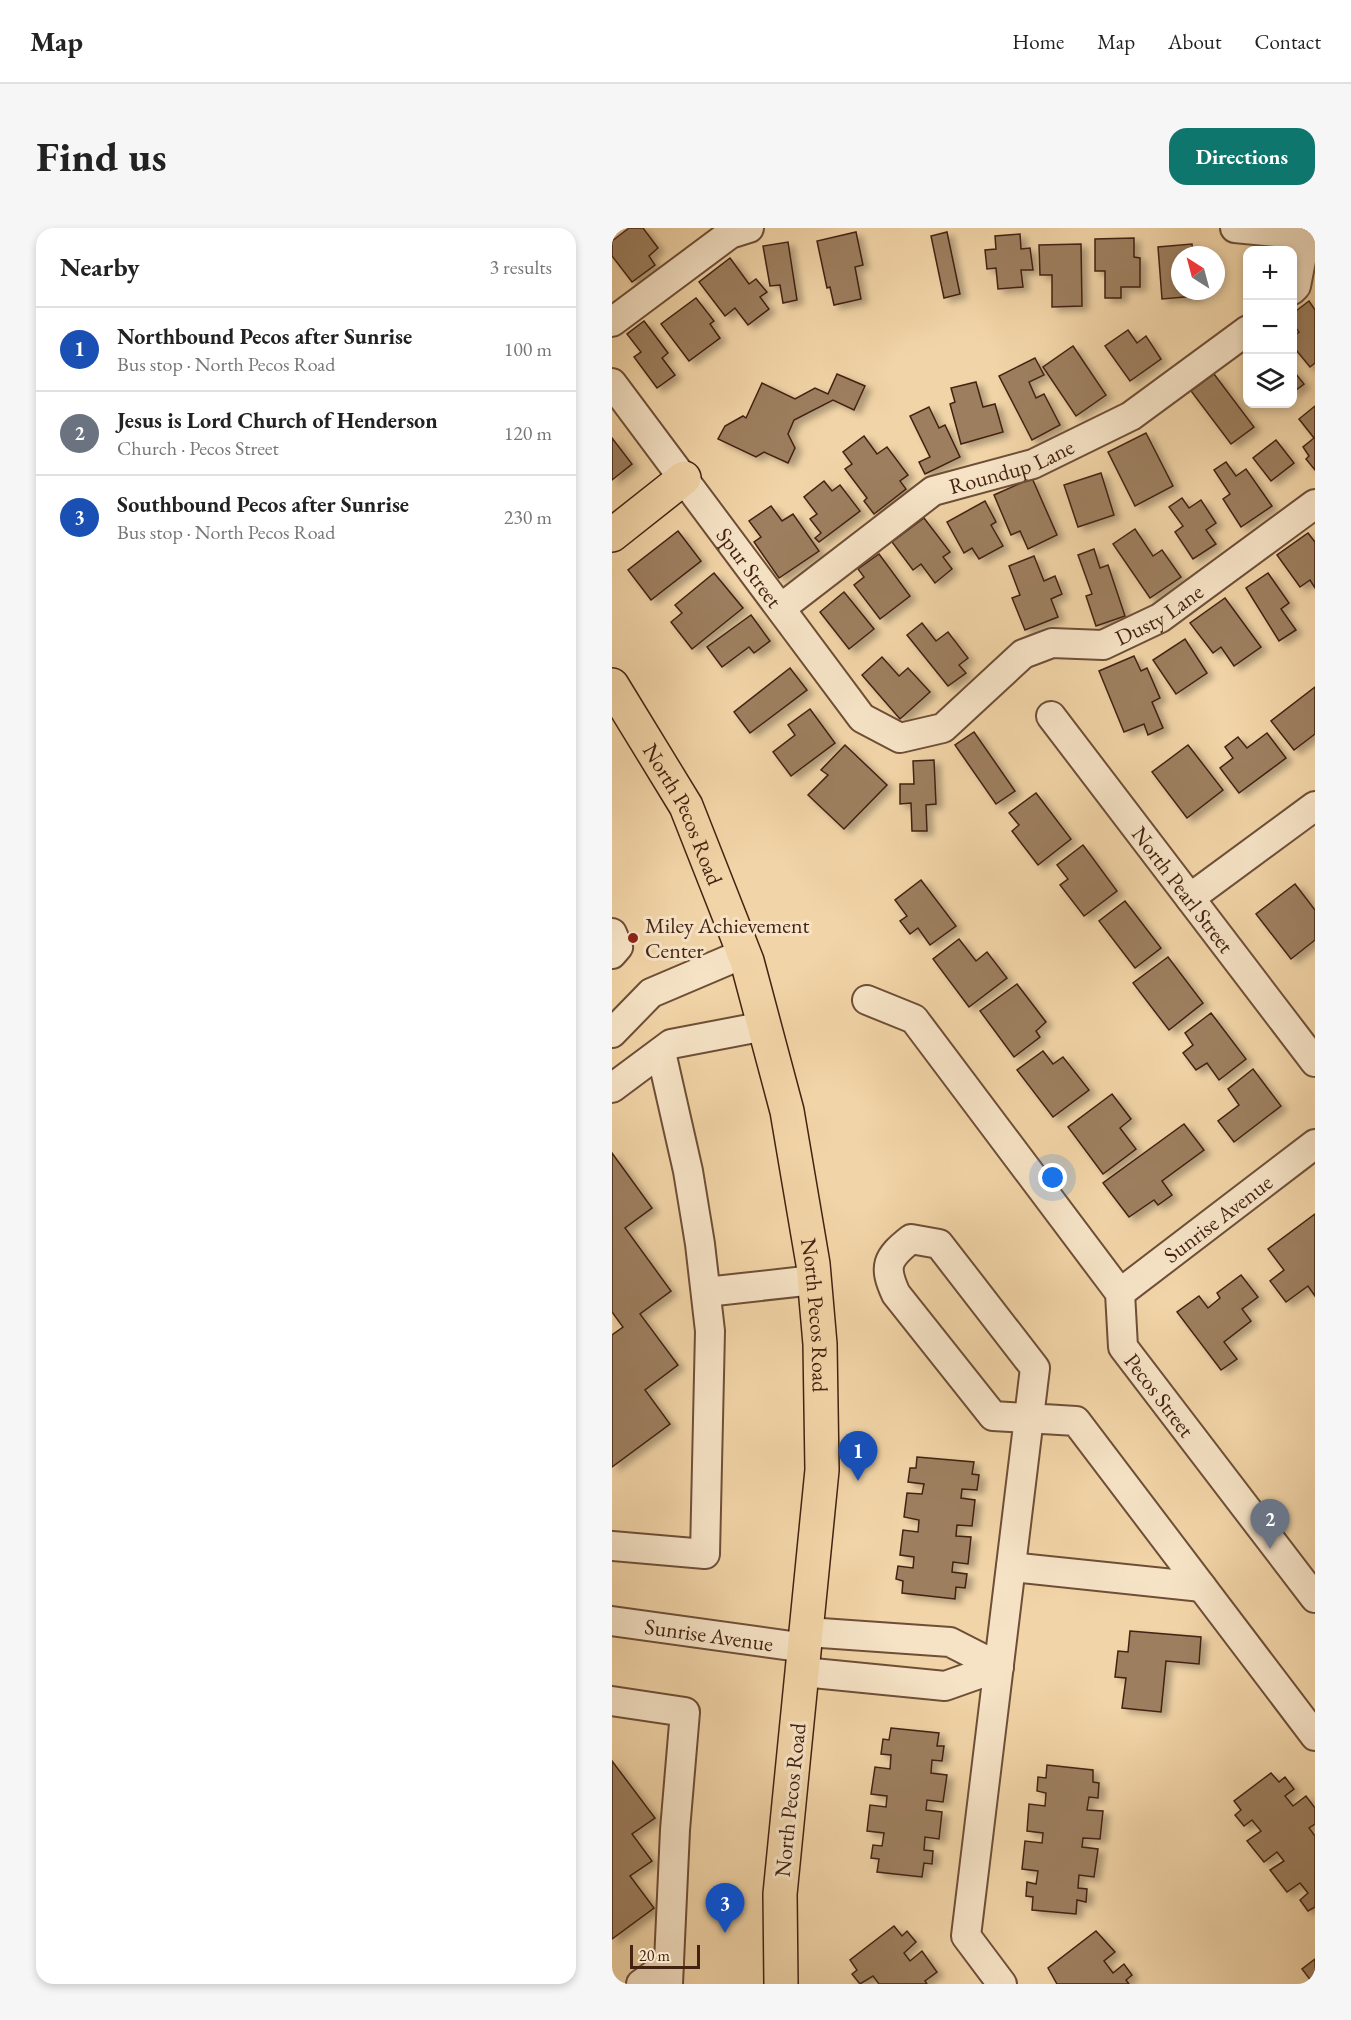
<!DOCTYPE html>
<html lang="en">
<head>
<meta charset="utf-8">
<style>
	:root { --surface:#fff; --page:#f6f6f6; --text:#222; --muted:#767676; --line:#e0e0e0; --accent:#0f766e }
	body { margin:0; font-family:"EB Garamond",serif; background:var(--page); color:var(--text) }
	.controls { position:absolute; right:18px; top:18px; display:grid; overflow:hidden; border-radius:12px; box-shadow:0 3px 9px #0003 }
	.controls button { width:54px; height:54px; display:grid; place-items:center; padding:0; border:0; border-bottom:2px solid var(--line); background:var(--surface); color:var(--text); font:30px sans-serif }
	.compass { position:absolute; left:559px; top:18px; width:54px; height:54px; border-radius:50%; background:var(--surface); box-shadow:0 3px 9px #0003; rotate:324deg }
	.scale { position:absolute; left:18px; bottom:15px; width:70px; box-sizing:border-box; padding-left:6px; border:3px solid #432212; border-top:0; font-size:16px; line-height:21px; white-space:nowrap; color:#432212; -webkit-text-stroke:4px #f6e3c6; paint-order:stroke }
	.you { position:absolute; left:441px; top:950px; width:21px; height:21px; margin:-15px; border:4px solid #fff; border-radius:50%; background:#1a73e8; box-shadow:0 0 0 9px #1a73e833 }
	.badge { display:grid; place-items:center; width:39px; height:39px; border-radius:50%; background:var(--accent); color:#fff; font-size:20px; font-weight:700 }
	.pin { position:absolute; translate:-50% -50px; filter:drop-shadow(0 2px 3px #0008) }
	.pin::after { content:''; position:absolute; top:32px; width:21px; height:18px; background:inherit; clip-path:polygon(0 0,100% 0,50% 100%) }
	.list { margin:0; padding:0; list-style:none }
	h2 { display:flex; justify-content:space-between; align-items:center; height:78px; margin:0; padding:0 24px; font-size:26px }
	h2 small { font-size:20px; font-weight:400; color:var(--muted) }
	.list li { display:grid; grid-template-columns:39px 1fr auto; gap:18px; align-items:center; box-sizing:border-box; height:84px; padding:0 24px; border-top:2px solid var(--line) }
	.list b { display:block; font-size:22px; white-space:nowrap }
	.list p { margin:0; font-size:20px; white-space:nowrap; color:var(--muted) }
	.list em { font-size:20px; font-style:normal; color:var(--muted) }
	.icon { flex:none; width:33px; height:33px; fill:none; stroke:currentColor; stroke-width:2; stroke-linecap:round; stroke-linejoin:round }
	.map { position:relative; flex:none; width:703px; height:1756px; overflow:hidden; border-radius:18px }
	header { display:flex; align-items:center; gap:36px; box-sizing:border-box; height:84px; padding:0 30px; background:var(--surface); border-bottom:2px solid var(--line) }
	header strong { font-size:28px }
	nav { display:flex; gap:33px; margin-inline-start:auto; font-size:21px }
	.intro { display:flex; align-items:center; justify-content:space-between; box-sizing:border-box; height:144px; padding:0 36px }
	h1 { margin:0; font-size:42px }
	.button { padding:15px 27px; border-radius:18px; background:var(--accent); color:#fff; font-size:21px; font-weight:700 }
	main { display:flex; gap:36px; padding:0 36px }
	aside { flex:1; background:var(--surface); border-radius:18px; box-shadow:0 3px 9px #0003 }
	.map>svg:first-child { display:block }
	.building { fill:#9d7f5f; stroke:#432212; stroke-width:1.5; filter:url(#shadow) }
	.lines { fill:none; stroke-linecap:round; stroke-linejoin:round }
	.minor-casing { stroke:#6e4e37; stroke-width:32 }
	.major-casing { stroke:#432212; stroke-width:36 }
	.minor { stroke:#f6e3c6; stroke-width:28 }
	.major { stroke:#f1d4a7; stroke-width:33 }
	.poi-dot { fill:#8f2418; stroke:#f6e3c6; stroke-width:2 }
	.labels { text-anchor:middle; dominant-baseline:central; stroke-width:6; stroke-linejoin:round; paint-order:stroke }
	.street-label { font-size:22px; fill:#432212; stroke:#f6e3c6 }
	.poi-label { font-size:22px; fill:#432212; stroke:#f6e3c6; text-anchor:start }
</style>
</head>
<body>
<header>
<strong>Map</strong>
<nav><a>Home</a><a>Map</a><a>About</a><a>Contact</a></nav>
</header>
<div class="intro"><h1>Find us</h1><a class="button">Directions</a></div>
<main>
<aside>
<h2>Nearby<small>3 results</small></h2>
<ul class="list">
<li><span class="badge" style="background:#1a4fb4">1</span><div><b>Northbound Pecos after Sunrise</b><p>Bus stop · North Pecos Road</p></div><em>100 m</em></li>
<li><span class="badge" style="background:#6b7280">2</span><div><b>Jesus is Lord Church of Henderson</b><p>Church · Pecos Street</p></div><em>120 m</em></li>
<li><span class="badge" style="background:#1a4fb4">3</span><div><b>Southbound Pecos after Sunrise</b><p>Bus stop · North Pecos Road</p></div><em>230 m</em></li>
</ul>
</aside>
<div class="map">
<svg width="703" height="1756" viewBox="0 0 703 1756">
	<defs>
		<filter id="shadow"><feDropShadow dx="6" dy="4" stdDeviation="3" flood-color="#0004"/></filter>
	</defs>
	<rect width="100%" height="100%" fill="#f1d4a7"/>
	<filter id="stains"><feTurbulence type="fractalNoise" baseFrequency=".00333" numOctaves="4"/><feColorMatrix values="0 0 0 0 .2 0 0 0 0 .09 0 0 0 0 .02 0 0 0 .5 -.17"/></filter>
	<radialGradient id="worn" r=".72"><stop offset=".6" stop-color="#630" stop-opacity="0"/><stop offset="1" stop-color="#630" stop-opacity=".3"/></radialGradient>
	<g class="building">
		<path d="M17,0H31L46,20L37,28L43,37L20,54L0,28V13Z"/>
		<path d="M244,4L251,37L243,39L249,71L222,77L218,59L215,60L205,13Z"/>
		<path d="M335,4L348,66L332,70L319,8Z"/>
		<path d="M408,6L409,21L418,20L421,42H409L411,59L386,61L384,40L375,41L373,22L384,21L383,8Z"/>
		<path d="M522,10V29L528,30V59H509V70H493V43H483V11Z"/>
		<path d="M176,14L185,72L171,75L168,57L158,58L151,18Z"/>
		<path d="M469,16L470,78L440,79V47H428L427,17Z"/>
		<path d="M580,16L581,27H568V63H584V68L550,71L546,19Z"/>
		<path d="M118,30L137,56L144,51L155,64L148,69L157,81L136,97L123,80L113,88L87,54Z"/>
		<path d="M84,70L102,93L98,96L108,110L77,133L49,96Z"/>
		<path d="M697,73L703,82V135L698,139L680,117V109L687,104L680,95V86Z"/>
		<path d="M32,93L56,125L50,130L63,147L45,160L22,129L29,124L15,106Z"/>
		<path d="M516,102L525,115L534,108L549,131L518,153L493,118Z"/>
		<path d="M461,118L494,167L464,188L431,139Z"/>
		<path d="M423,130L432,147L417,154L424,170L432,166L448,197L420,212L387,148Z"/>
		<path d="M680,141L692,156L680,165Z"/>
		<path d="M225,146L253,158L242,182L221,172L182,192L176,206L183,220L176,235L152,224L144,229L106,211L113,198L131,188L134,190L150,155L183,171L203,160L216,166Z"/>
		<path d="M602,146L642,199L619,216L579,163Z"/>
		<path d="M364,154L371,179L383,176L391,204L349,216L338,176L343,174L339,160Z"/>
		<path d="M703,178V242L694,231L697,228L691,219L702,210L687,191Z"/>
		<path d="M317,179L327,200L333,197L348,229L313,246L307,234L318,229L298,188Z"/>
		<path d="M534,205L561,258L523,278L496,224Z"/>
		<path d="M252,208L265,226L275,219L296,247L288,253L294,261L262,286L252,273L255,270L233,241L240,236L231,224Z"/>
		<path d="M0,210L20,236L0,252Z"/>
		<path d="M664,212L682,235L659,253L641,230Z"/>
		<path d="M614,234L624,248L634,241L660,278L629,299L611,271L618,266L602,242Z"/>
		<path d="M489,245L502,287L466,299L452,257Z"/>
		<path d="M420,250L445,307L416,321L408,303L399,307L382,267Z"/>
		<path d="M212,253L220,263L228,257L248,283L207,314L203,310L209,305L198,291L205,286L192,269Z"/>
		<path d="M570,270L577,280L589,272L604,295L594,302L604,316L581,331L563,304L571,298L557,279Z"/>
		<path d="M373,273L384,294L379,297L391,318L367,331L360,320L352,325L335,294Z"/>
		<path d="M159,278L170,293L181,286L207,323L167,350L142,314L149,309L137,293Z"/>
		<path d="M312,290L338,324L331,329L340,341L323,355L309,336L301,342L280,314Z"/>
		<path d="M523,301L541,328L550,322L569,349L538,370L501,316Z"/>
		<path d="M66,303L89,333L39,372L16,342Z"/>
		<path d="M696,305L703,314V360L698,352L688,359L665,327Z"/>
		<path d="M482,321L488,340L496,337L513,388L484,398L474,368L480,366L466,327Z"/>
		<path d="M267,326L298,368L268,391L242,357L252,349L246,341Z"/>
		<path d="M422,328L432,353L443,348L450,366L439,371L446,389L413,402L400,370L408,367L397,338Z"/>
		<path d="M102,345L131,380L80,421L59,394L70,385L63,377Z"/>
		<path d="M656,345L677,375L669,381L684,402L667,413L634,360Z"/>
		<path d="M232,364L262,401L237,421L208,384Z"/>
		<path d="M613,370L649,419L622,438L609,419L601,425L578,395Z"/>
		<path d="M139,387L158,413L142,425L137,419L110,439L95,419Z"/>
		<path d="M310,395L324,413L336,404L356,430L347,437L354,445L336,458L295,407Z"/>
		<path d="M573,411L595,445L564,466L541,432Z"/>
		<path d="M522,428L529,443L535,440L548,470L540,474L551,500L536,507L532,496L512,504L487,443Z"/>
		<path d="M270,429L287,448L296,440L318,464L288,491L250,447Z"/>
		<path d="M178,440L195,462L138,505L122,484Z"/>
		<path d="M703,459V506L682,522L659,493Z"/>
		<path d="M198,481L223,515L179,548L161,524L183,507L176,497Z"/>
		<path d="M362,504L403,563L384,576L343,517Z"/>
		<path d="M655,505L674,530L627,565L608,540L621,530L613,519L626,509L635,520Z"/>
		<path d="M233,517L275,557L232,601L196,567L216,547L209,542Z"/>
		<path d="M576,517L611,562L575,590L540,544Z"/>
		<path d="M322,532L324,576L314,577L315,603H300L299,575L288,576V556H302L301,533Z"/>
		<path d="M424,565L459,611L426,637L400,603L407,597L397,585Z"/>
		<path d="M471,617L505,663L472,688L448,657L456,651L445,637Z"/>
		<path d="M309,652L344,698L318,717L306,700L298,706L288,693L295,688L283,672Z"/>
		<path d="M683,656L703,682V712L679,731L644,686Z"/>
		<path d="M513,673L549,720L523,740L487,693Z"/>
		<path d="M347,711L364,733L375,724L395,750L357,779L321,731Z"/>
		<path d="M556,729L591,775L557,802L521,755Z"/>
		<path d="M405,756L434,794L424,803L428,809L402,829L368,783Z"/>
		<path d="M599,785L634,831L607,852L595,835L584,842L571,825L581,817L573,805Z"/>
		<path d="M431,823L441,836L451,829L477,862L441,889L405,842Z"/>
		<path d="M641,841L669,878L622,914L606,893L627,877L616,861Z"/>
		<path d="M500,866L519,891L508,900L524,921L491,946L456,899Z"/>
		<path d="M572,896L592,922L550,953L560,967L546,977L542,972L517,989L491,955Z"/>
		<path d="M0,925L40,980L13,1000L59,1063L28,1086L66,1137L33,1162L58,1196L0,1239V1107L11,1099L0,1084Z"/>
		<path d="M703,986V1068L696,1058L674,1074L658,1053L672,1042L656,1021Z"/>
		<path d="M629,1047L646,1069L630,1081L639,1093L612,1114L625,1131L609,1142L565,1084L587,1068L596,1080L608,1070L605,1065Z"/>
		<path d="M305,1229L362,1234L360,1246L367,1247L365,1262L350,1261L349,1270L363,1272L360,1298L345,1297L344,1308L359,1309L356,1336L341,1334L340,1344L355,1346L353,1360L344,1359L343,1371L290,1365L291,1353L284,1351L286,1338L301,1340L302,1329L288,1327L291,1302L306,1304L307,1292L292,1289L295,1265L310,1266L312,1256L296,1254L298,1240H304Z"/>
		<path d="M518,1403L589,1409L587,1436L554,1433L549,1484L510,1480L514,1450L503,1449L506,1423L516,1424Z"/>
		<path d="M279,1500L327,1505L325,1518H332L330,1533L320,1532L319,1545L335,1547L331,1574L315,1572L314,1582L330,1584L327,1611L313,1609L312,1622L321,1623L320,1636L312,1635L310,1649L265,1644L267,1631L259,1630L261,1617L270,1618L272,1605L255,1603L258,1577L274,1579L275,1568L259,1566L263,1539L278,1541L279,1527L269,1526L271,1511L277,1512Z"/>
		<path d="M0,1533L43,1590L20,1606L40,1633L18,1648L42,1680L0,1711Z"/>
		<path d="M435,1537L481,1542V1554L487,1555L486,1570L477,1569L475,1582L491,1583L488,1611L471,1610L470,1619L486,1621L482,1649L467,1647L466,1660L475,1661L474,1674L465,1672L464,1686L420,1682L421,1669L414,1668L415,1654L424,1656L426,1643L410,1641L413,1613L430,1615L431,1605L415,1603L417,1576L433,1578L434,1565L425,1563L426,1549L434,1550Z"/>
		<path d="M659,1545L667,1554L673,1549L682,1561L673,1568L681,1578L694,1568L703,1580V1596L697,1600L703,1608V1679L696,1683L688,1672L696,1665L688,1655L675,1664L658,1642L672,1633L665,1624L652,1634L635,1613L649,1603L640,1592L632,1598L623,1587L629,1582L622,1573Z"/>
		<path d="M282,1698L290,1708L295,1703L304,1714L292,1725L298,1733L310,1723L325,1744L313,1753L315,1756H267L261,1748L248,1756L240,1746L245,1742L238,1732Z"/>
		<path d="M484,1703L503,1724L492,1733L501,1745L512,1736L520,1747L514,1752L517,1756H445L436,1740Z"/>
		<path d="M703,1731V1756H697L700,1754L690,1741Z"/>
	</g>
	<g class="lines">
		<defs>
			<g id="minor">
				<path d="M623,0L703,8"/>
				<path d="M680,62L684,58L694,7"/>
				<path d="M0,94L118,6L137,0"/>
				<path id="s1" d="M0,155L250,490L288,510L331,500L411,426L440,415L491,417L548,390L703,276"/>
				<path id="s2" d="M169,380L321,263L421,236L519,188L636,102"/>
				<path id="s3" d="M439,488L703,834"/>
				<path d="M578,670L703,578"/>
				<path d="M0,705L6,719L0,726"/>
				<path id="s4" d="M255,772L302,791L508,1065L511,1119L703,1370"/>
				<path d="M0,805L39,765L133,725"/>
				<path d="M0,860L59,816L153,798"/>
				<path d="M94,1064L202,1052"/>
				<path id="s5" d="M508,1065L703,916"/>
				<path d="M0,1318L93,1326L98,1103L88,1016L76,943L49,824"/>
				<path d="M399,1339L590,1359"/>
				<path id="s6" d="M0,1393L194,1420"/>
				<path d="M191,1444L333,1458L387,1439L338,1414L195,1404"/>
				<path d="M0,1473L73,1484L63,1602L56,1756"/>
				<path d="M29,1756L57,1736"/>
				<path d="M390,1756L354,1708C377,1519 400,1329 423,1140L327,1016L299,1011C275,1030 271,1038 284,1066L381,1188L464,1193L703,1508"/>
			</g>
			<g id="major">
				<path d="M0,307L72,250"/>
				<path id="s7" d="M0,457L74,578L135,733L175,883L201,1036L208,1116L210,1242L168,1666L169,1756"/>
			</g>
		</defs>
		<use href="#minor" class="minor-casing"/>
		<use href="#major" class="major-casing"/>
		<use href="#minor" class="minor"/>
		<use href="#major" class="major"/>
	</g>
	<circle class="poi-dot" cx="21" cy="710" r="6"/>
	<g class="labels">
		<g class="street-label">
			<text stroke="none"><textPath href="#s2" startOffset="274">Roundup Lane</textPath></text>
			<text stroke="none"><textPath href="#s1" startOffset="230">Spur Street</textPath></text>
			<text stroke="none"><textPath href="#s1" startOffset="760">Dusty Lane</textPath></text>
			<text stroke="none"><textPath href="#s7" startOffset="148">North Pecos Road</textPath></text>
			<text stroke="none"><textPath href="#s3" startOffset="218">North Pearl Street</textPath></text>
			<text stroke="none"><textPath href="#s5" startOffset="123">Sunrise Avenue</textPath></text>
			<text stroke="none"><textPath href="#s7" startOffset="670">North Pecos Road</textPath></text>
			<text stroke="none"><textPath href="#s4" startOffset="508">Pecos Street</textPath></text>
			<text stroke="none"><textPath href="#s6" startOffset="98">Sunrise Avenue</textPath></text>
			<text transform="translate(178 1572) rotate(-84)">North Pecos Road</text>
		</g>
		<g class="poi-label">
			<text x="33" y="697">Miley Achievement<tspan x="33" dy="25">Center</tspan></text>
		</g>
	</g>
	<rect width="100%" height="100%" filter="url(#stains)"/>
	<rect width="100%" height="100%" fill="url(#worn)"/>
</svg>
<div class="controls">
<button>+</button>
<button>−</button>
<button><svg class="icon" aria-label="layers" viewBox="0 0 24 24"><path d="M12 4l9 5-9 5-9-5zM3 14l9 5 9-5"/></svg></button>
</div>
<svg class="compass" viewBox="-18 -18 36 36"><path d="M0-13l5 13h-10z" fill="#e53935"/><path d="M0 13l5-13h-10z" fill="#767676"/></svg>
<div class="scale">20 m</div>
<div class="you"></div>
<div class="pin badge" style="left:246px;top:1253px;background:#1a4fb4">1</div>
<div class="pin badge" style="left:658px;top:1321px;background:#6b7280">2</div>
<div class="pin badge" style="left:113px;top:1705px;background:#1a4fb4">3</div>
</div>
</main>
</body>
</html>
